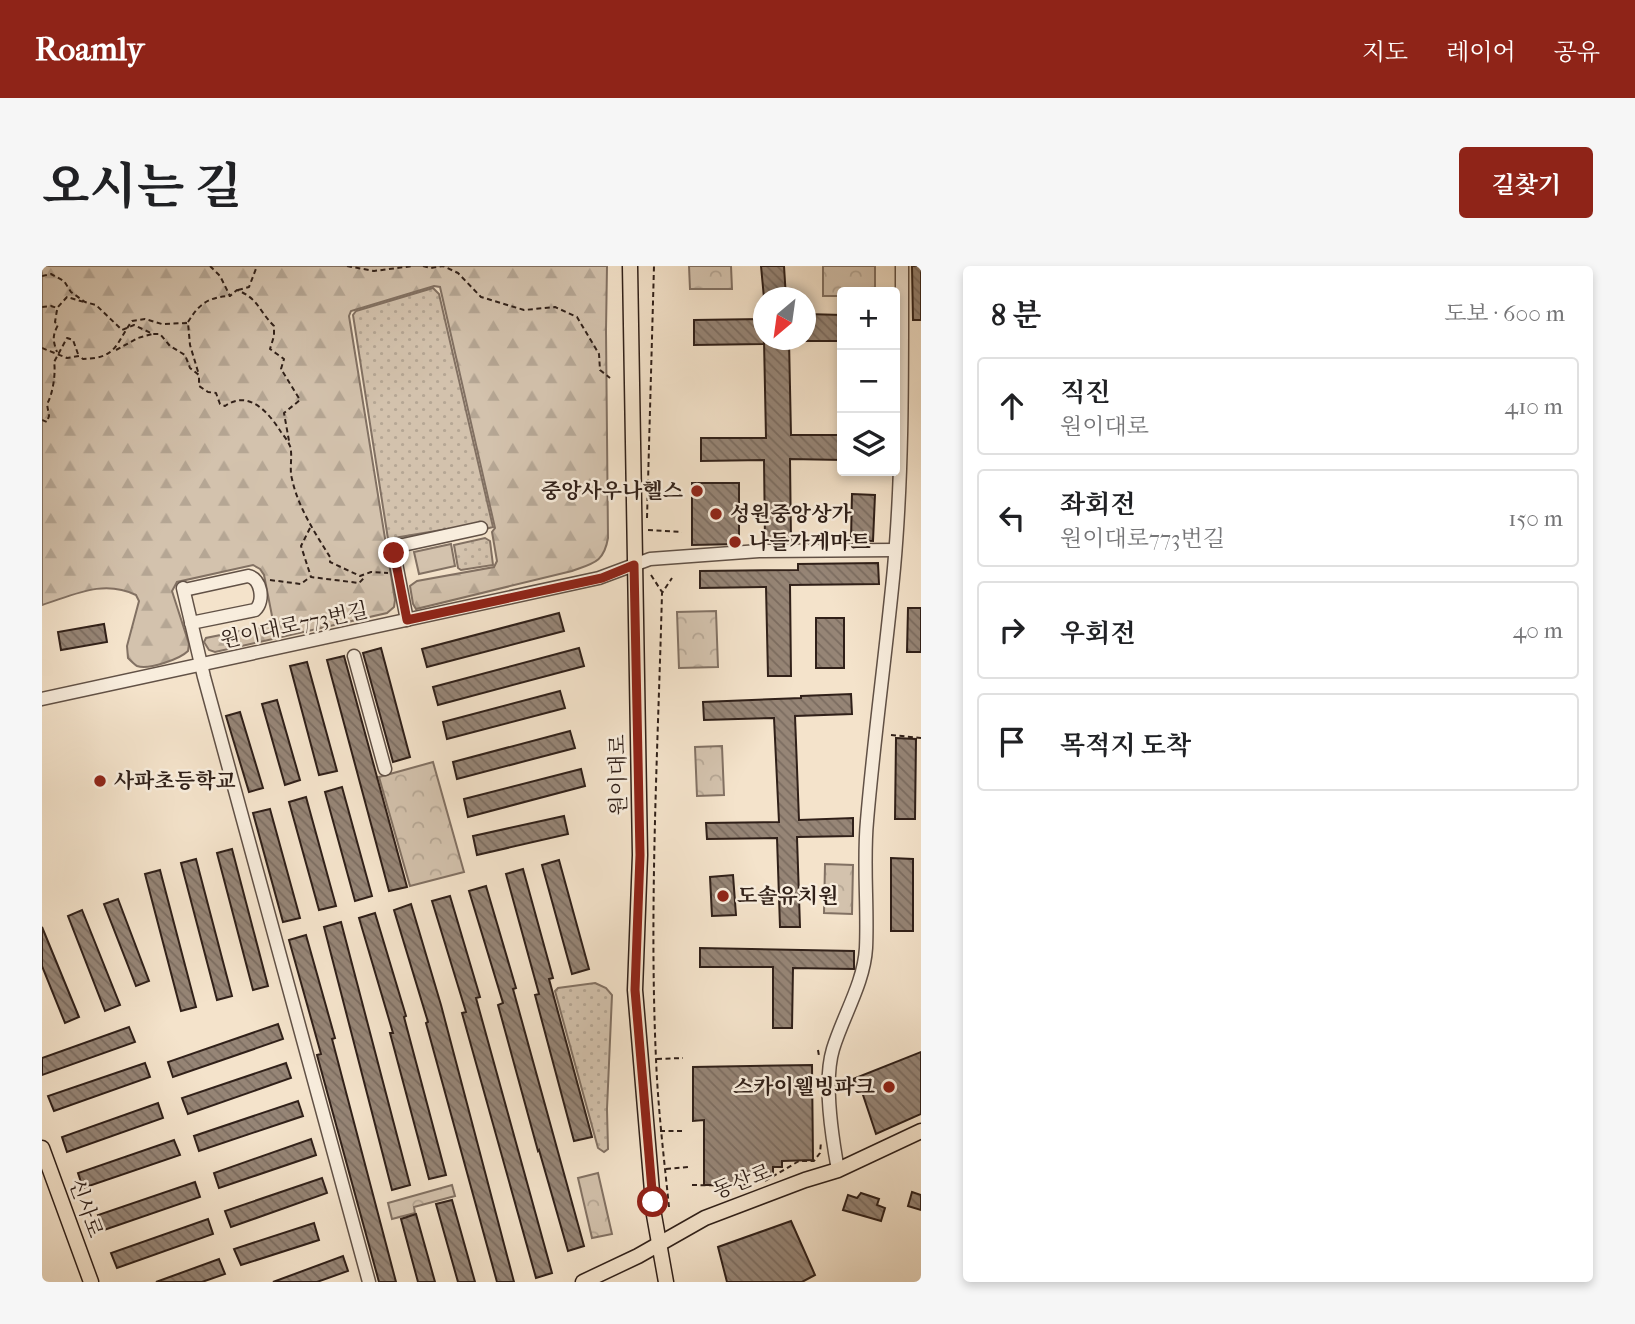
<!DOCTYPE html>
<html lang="ko">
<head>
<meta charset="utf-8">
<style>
	:root { --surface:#fff; --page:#f6f6f6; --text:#202124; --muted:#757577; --line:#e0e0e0; --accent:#8f2418 }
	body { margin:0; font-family:"IM FELL French Canon","Noto Serif KR",serif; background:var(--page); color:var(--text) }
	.controls { position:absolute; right:21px; top:21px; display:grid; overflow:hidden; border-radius:7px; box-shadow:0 4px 10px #0003 }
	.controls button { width:63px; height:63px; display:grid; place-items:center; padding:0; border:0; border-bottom:2px solid var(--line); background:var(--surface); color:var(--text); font:35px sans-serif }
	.compass { position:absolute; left:711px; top:21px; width:63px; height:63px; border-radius:50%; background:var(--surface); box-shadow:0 4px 10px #0003; rotate:209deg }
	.stop { position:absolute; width:21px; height:21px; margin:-16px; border:5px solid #8f2418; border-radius:50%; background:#fff }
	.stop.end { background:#8f2418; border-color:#fff; box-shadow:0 2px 7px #0008 }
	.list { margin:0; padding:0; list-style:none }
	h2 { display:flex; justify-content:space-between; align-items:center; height:91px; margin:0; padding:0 28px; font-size:30px }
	h2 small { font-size:23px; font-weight:400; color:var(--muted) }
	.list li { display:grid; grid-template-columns:46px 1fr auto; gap:21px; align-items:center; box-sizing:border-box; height:98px; margin:0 14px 14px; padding:0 14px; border:2px solid var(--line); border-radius:7px }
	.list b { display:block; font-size:26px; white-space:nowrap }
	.list p { margin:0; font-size:23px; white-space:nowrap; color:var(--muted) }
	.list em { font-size:23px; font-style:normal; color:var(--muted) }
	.icon { flex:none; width:38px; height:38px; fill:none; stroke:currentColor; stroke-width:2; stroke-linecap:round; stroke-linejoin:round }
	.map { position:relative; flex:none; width:879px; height:1016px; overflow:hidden; border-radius:7px }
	header { display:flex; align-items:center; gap:42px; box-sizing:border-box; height:98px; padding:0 35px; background:var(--accent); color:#fff }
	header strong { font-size:33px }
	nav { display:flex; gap:38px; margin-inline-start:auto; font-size:24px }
	.intro { display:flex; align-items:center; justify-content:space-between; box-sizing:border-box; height:168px; padding:0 42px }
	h1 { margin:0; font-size:49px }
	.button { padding:18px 32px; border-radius:7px; background:var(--accent); color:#fff; font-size:24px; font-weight:700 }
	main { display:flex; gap:42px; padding:0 42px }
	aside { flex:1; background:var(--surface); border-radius:7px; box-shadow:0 4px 10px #0003 }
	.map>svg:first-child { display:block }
	.grass { fill:url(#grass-dots); stroke:#827163; stroke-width:2 }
	.forest { fill:url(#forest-firs); stroke:#827163; stroke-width:2 }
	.park { fill:url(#park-crowns); stroke:#827163; stroke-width:2 }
	.pitch { fill:#d3c2ad; stroke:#827163; stroke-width:2 }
	.building { fill:url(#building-back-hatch); stroke:#302019; stroke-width:2 }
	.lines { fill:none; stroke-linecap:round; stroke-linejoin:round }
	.minor-casing { stroke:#615146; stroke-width:15 }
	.major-casing { stroke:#302019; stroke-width:17 }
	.path { stroke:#302019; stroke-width:2; stroke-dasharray:5 3.5; stroke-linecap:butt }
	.minor { stroke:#f8eddd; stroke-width:12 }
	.major { stroke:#f4e3cb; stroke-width:14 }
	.route { stroke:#8f2418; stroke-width:9 }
	.poi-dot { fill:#8f2418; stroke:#f8eddd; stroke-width:2.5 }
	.labels { text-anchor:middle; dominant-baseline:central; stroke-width:5; stroke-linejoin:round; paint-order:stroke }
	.poi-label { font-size:21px; font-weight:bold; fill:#302019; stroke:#f8eddd; text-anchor:start }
	.street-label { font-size:21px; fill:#302019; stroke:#f8eddd }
</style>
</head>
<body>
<header>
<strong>Roamly</strong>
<nav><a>지도</a><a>레이어</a><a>공유</a></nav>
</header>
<div class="intro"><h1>오시는 길</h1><a class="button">길찾기</a></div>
<main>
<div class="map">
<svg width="879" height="1016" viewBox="0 0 879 1016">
	<defs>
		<pattern id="grass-dots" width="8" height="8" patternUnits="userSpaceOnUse" patternTransform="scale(1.75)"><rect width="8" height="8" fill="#d3c2ad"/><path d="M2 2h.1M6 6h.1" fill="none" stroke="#b5a694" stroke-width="1.8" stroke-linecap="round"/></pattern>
		<pattern id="forest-firs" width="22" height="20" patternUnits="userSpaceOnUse" patternTransform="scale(1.75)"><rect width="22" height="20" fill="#d3c2ad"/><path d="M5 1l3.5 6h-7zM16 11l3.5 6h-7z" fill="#b5a694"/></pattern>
		<pattern id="park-crowns" width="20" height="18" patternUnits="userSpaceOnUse" patternTransform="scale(1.75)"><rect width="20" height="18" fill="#d3c2ad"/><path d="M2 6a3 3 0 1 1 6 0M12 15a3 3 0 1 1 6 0" fill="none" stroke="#b5a694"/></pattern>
		<pattern id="building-back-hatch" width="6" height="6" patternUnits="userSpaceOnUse" patternTransform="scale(1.75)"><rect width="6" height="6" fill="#968576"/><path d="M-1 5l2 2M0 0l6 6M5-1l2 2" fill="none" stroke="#7b6c60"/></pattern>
	</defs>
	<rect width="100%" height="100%" fill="#f4e3cb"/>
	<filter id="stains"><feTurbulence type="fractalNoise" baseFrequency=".00286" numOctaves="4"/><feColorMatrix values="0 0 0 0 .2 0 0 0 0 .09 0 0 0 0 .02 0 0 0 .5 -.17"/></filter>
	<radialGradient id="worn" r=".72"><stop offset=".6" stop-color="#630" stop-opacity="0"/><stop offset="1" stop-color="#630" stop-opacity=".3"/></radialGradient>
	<g class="grass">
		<path d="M391,22L397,28L451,261L409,272L406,263L346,273L311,49L314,45Z"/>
		<path d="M443,272L448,275L451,299L419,304L416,302L412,279Z"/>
		<path d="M553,717L564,722L570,729L565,843L566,883L562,886L556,882L513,725L516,722Z"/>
	</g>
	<path class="forest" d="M0,0H565L564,65L566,272C562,296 552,297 530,305L374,343L371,338L368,320L375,315L452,301L455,295L450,266L453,262L398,21L392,20L309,45L307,50L353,334L352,341L345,347L173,386L167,384L162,376L164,372L228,359L231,355L222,309L218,303L211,299L135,316L130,325L147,378L146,385C138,393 107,404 95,400C93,399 88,394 86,392L85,380L97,335L94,329C61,313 32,329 0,339Z"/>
	<g class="park">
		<path d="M647,0H689L690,23H648Z"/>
		<path d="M781,0H833V26H800V30H781Z"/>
		<path d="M674,345L676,401L637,402L635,346Z"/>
		<path d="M680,480L682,529L655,530L653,481Z"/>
		<path d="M391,496L422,606L368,620L337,511Z"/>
		<path d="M783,598L811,599L810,648L782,647Z"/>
		<path d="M556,907L570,968L550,972L536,912Z"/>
		<path d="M410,919L413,930L372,941L373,947L350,953L346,937Z"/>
	</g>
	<path class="pitch" d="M409,278L413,300L377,308L372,286Z"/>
	<g class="building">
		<path d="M719,0H742L744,32H722Z"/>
		<path d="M870,0H879V54H871Z"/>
		<path d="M764,48L800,49V75H764Z"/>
		<path d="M720,53L722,78L652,79V54Z"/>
		<path d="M722,74H747L749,169H800V194L748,193L749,276H723L722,194L659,195V172H724Z"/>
		<path d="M650,217H697V278L650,279Z"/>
		<path d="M810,228L833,229L831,275L809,274Z"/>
		<path d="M836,297L837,318L748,319L749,410H726L724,321L658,322V305L756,304V298Z"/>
		<path d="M866,342H879V386H865Z"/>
		<path d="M517,347L522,365L385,401L380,383Z"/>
		<rect x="774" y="352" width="28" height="50"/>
		<path d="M62,358L65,376L19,384L16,366Z"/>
		<path d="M339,382L368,491L351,496L321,387Z"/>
		<path d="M537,382L542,400L396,439L391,421Z"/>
		<path d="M302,390L365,621L347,625L285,394Z"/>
		<path d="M265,396L295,505L277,509L248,400Z"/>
		<path d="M518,425L523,442L405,473L401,456Z"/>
		<path d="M809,428L810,448L753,450L757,554L811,552V570L755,571L758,661H738L735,572L665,573L664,557L737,556L732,452L662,454L661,436L759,432V430Z"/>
		<path d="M235,434L258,514L243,519L220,438Z"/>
		<path d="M198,446L221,522L207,526L184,450Z"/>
		<path d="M528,465L533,482L415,513L411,496Z"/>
		<path d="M854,472L874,473L873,553H853Z"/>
		<path d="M539,503L543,520L426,551L422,533Z"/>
		<path d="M300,521L330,630L313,635L283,526Z"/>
		<path d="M264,531L294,640L277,644L247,536Z"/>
		<path d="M228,543L258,652L241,656L211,547Z"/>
		<path d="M522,550L526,568L435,589L431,570Z"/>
		<path d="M190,583L226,720L211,724L175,587Z"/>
		<path d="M849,592L871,593V665H849Z"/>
		<path d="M154,593L190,730L175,734L139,597Z"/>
		<path d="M517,594L547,703L530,708L500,599Z"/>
		<path d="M481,603L511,712L507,713L550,871L532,875L493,729L497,728L464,608Z"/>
		<path d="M118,604L154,741L139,745L103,608Z"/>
		<path d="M691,609L694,649L670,650L668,611Z"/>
		<path d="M444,620L474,722L471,723L542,980L526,985L497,884L496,885L456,739L461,737L427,625Z"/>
		<path d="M408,630L438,731L434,732L510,1007L494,1012L420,747L424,746L390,635Z"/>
		<path d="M76,633L107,715L94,720L62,638Z"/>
		<path d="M369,638L399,739L472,1016H455L384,757L386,756L352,644Z"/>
		<path d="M40,644L78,739L63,745L26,650Z"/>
		<path d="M333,647L364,750L362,751L404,909L387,913L348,767H351L317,652Z"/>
		<path d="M299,656L368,919L350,924L282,661Z"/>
		<path d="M0,661L37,751L23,757L0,700Z"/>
		<path d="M264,669L293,772L290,773L354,1016H337L275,789L279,788L247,674Z"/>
		<path d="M658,682L812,685V703L751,702L750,762H731V701H658Z"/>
		<path d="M236,758L241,773L131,811L126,796Z"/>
		<path d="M87,761L93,776L0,809V792Z"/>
		<path d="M879,786V848L834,868L821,829L811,813Z"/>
		<path d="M103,797L108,811L12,845L6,830Z"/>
		<path d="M244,797L249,812L146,848L140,832Z"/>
		<path d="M770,799L771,894L740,895V901H731V907L704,908L705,919H662V854L651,855V801Z"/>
		<path d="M256,835L261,850L157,885L152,870Z"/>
		<path d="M116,837L121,852L25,886L20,871Z"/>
		<path d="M269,873L274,889L177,922L172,907Z"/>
		<path d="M132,874L138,889L41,922L36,907Z"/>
		<path d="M280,912L285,927L189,961L183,945Z"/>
		<path d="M153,916L158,931L62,964L56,949Z"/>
		<path d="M870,926L879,929V944L866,940Z"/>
		<path d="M819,927L837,933L835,939L843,942L839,955L801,944L806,929L815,932Z"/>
		<path d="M410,934L433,1016H416L394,938Z"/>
		<path d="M374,948L393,1016H376L359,953Z"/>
		<path d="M166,953L171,968L75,1002L69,987Z"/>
		<path d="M749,955L773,1009L760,1016H685L676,981Z"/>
		<path d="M272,957L277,974L199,999L192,983Z"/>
		<path d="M301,990L306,1005L275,1016H231Z"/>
		<path d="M177,993L183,1008L160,1016H114Z"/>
	</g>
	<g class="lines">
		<defs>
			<g id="minor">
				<path d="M141,322L162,411L327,1016"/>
				<path d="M142,324L206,310C219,312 223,335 213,344L149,357"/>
				<path d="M365,354L352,287L361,279L439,262"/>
				<path d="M312,390L343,503"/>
				<path d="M0,433L557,312L608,293L717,285L853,284"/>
				<path d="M796,904C790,871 781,816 791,783C801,750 822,717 824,682C826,640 821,597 825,555C832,471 844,387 852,302C861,202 860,100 860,0"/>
			</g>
			<g id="major">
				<path d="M588,0L598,589L593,724L612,949L624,1016"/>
				<path d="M0,882L49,1016"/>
				<path d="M541,1016L596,990L663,952L763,914L796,904L879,865"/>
			</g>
		</defs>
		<use href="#minor" class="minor-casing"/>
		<use href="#major" class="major-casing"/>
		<g class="path">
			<path d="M168,0L178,10L188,30L195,24C217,33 216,44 232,60V70L228,83L242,93L239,103L258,134L242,147L247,175"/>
			<path d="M305,0L332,5L371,0"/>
			<path d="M381,0L389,2L401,0L416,7L439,31L482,44L513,41L535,51L557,88L558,104L568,112"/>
			<path d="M0,10L9,8L22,15L29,26L43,36L54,39L80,64L92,59L111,68H118L128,80L143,89L148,102L157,109V120L166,126L174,127L178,138L183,140C207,123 227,147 239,166C242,170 246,175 248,180C251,190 247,202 250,213C256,241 273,267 288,291V296L318,310L329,306L346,307"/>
			<path d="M196,24L207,21L215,0"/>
			<path d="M0,41L9,40L15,42L25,31L42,36"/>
			<path d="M15,44L13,56L16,59C10,70 11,75 15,86"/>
			<path d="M146,56C157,38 166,31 188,30"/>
			<path d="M0,82L25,92L37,90L41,93C75,92 73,79 90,55L103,53L120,58L146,57L148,79L157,109"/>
			<path d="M74,84L96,72L110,68"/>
			<path d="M0,154L5,156L7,150L5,138C11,128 14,106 12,96L25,72L31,74L36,88"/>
			<path d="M605,252L612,0"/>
			<path d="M268,262L259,280L269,311L317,317L323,311"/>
			<path d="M606,264L640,266"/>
			<path d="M609,309L620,326"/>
			<path d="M228,314L259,318L268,311"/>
			<path d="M849,469L879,472"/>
			<path d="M776,784L777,790"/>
			<path d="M615,793L641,792"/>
			<path d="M618,865H641"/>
			<path d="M624,903L647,901"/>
			<path d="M723,915L757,895H772L778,887L779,876"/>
			<path d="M650,919L712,920"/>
			<path d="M627,941C622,892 616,843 614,793C607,638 616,482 620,327L630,312"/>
		</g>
		<use href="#minor" class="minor"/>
		<use href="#major" class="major"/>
	</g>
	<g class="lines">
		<path class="route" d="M352,287L365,354L560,312L592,299L598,589L593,724L611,936"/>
	</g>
	<g class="poi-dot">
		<circle cx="655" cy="225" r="7"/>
		<circle cx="674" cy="248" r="7"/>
		<circle cx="693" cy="276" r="7"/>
		<circle cx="58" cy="515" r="7"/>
		<circle cx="681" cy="630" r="7"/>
		<circle cx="847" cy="821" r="7"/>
	</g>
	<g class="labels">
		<g class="poi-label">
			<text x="641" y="225" text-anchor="end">중앙사우나헬스</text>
			<text x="688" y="248">성원중앙상가</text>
			<text x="707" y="276">나들가게마트</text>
			<text x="72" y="515">사파초등학교</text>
			<text x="695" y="630">도솔유치원</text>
			<text x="833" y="821" text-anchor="end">스카이웰빙파크</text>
		</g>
		<g class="street-label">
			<text transform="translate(252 359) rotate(-12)">원이대로773번길</text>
			<text transform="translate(576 509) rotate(-91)">원이대로</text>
			<text transform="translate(700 915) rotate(-21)">동산로</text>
			<text transform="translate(44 942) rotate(70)">신사로</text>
		</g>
	</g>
	<rect width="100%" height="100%" filter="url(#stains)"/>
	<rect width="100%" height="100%" fill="url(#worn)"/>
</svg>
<div class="controls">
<button>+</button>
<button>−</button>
<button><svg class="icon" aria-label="layers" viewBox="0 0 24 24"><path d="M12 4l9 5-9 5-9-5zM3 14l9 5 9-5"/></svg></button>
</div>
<svg class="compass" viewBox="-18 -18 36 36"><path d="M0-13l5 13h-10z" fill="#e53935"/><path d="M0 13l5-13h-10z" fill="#757577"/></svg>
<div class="stop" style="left:611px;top:936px"></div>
<div class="stop end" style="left:352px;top:287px"></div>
</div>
<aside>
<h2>8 분<small>도보 · 600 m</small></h2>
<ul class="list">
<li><svg class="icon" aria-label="ahead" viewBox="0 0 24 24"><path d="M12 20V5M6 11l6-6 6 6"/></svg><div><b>직진</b><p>원이대로</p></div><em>410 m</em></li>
<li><svg class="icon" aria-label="left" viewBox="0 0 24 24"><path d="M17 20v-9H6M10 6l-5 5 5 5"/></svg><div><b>좌회전</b><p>원이대로773번길</p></div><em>150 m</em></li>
<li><svg class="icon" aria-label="right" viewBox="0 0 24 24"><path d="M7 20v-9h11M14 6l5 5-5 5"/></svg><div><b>우회전</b></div><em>40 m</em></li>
<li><svg class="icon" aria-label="arrive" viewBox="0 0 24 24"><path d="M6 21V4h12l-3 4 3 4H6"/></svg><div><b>목적지 도착</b></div></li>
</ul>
</aside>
</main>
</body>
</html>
